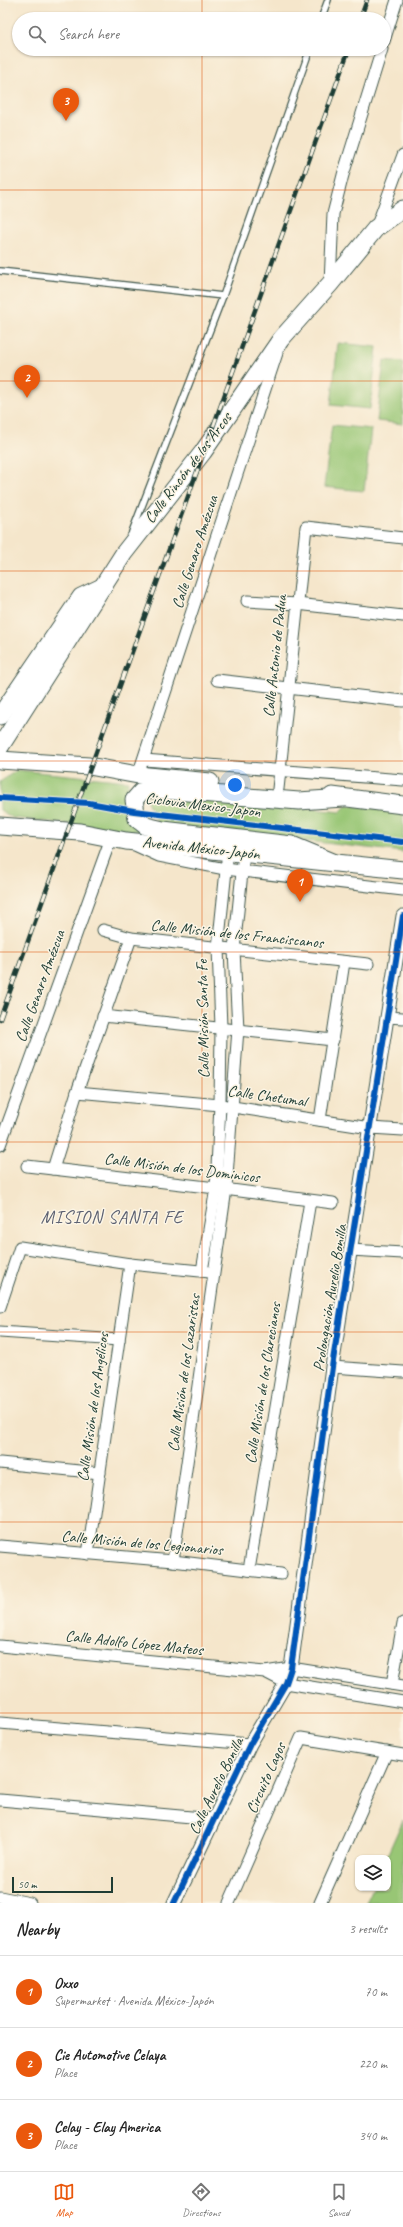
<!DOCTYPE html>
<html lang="en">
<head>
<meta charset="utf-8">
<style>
	:root { --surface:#fff; --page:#f2f2f2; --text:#222; --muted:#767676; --line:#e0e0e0; --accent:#ea580c }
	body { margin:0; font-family:Caveat,sans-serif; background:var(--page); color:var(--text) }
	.controls { position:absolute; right:12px; bottom:12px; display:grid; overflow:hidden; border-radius:8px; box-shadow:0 1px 3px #0004 }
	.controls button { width:36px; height:36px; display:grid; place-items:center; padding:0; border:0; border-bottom:1px solid var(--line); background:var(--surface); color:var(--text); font:20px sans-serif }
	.scale { position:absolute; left:12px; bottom:10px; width:101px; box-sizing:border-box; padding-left:4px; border:2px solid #1f3d34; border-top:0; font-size:11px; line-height:14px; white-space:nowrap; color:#1f3d34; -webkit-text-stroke:3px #fcf5e5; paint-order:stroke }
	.you { position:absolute; left:235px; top:785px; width:14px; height:14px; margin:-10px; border:3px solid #fff; border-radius:50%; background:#1a73e8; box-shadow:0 0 0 6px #1a73e833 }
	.badge { display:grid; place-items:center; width:26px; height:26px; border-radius:50%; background:var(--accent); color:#fff; font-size:13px; font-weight:700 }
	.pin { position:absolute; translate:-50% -33px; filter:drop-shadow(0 1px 2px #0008) }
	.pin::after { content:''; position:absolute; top:21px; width:14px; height:12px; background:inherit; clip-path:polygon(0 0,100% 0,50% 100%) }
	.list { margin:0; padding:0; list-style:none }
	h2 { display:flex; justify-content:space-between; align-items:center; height:52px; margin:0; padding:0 16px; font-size:17px }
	h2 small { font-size:13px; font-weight:400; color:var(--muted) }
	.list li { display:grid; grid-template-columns:26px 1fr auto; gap:12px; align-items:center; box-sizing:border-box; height:72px; padding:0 16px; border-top:1px solid var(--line) }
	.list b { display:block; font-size:15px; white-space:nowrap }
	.list p { margin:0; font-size:13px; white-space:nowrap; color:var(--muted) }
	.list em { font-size:13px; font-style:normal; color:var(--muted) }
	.icon { flex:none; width:22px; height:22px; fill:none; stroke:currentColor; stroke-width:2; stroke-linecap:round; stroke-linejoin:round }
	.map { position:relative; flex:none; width:403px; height:1903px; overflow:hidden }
	.search { position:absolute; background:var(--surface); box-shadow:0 1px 3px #0004; left:12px; right:12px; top:12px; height:44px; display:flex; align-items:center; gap:10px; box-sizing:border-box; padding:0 14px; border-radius:22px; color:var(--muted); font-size:15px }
	.sheet { height:268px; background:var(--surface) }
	nav { display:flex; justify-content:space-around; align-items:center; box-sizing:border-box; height:56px; border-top:1px solid var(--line); background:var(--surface); font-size:11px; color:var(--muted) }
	nav a { display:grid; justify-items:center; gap:2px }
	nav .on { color:var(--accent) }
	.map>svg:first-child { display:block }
	.green { fill:#98c675; stroke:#5c8254 }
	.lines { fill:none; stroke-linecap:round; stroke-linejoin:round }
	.service-casing { stroke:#3f564b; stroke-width:8 }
	.minor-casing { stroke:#3f564b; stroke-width:13 }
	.tertiary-casing { stroke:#3f564b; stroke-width:15 }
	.primary-casing { stroke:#3f564b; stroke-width:19 }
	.service { stroke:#fff; stroke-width:5.5 }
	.minor { stroke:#fff; stroke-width:11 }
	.tertiary { stroke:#fff; stroke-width:13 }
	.primary { stroke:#fff; stroke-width:17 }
	.rail-casing { stroke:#1f3d34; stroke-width:4.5 }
	.rail { stroke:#fcf5e5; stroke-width:3; stroke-dasharray:9; stroke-linecap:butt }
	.cycleway-casing { stroke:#fcf5e5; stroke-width:8 }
	.cycleway { stroke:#0057b8; stroke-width:6 }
	.grid { fill:none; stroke:#de580e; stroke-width:1; stroke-opacity:0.55 }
	.labels { text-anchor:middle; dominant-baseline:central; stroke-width:3; stroke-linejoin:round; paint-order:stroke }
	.street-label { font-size:16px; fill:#1f3d34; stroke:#fcf5e5 }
	.quarter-label { font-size:18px; letter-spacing:1px; fill:#5c6172; stroke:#fcf5e5 }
</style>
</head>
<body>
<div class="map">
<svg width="403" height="1903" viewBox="0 0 403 1903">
	<rect width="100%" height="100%" fill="#fcf5e5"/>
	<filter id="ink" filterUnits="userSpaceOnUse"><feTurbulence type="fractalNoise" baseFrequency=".025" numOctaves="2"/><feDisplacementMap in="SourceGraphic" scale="8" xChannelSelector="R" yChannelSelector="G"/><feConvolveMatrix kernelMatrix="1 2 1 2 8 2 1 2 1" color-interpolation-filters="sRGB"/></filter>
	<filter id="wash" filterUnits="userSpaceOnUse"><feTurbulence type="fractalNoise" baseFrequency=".012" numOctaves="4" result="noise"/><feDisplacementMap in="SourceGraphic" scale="16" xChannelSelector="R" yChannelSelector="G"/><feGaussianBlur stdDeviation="0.9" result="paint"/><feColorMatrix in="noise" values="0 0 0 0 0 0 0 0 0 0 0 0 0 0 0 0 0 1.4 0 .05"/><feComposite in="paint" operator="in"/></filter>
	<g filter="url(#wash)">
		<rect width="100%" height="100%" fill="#f5e6cb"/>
		<g class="green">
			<path d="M338,343L377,347L370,409L331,405Z"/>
			<path d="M384,360L403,362V424L377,421Z"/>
			<path d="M332,425L371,429L364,491L324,487Z"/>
			<path d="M17,770L128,781V797L143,832L13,818L0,810V782Z"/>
			<path d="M161,793L340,812L347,805L403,811V852L159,824L155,818L146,799Z"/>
			<path d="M403,1820V1903H366L373,1888H388V1858H386Z"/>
		</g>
	</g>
	<g filter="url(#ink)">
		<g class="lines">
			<defs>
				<g id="service">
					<path d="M321,19L328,0"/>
					<path d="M0,271L223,296"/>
					<path d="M132,532L223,296L310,49"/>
				</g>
				<g id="minor">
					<path d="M384,41L397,0"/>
					<path d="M376,228L403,155"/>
					<path d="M330,284L333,214L343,175L382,49"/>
					<path d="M247,601L297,604L403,616"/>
					<path d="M217,680L403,701"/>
					<path d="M144,760L403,780"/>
					<path d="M138,775L277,353"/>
					<path d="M278,789L306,527L403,538"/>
					<path d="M137,846L159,856L225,869L403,890"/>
					<path d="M103,930L131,938L368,964"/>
					<path d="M103,1016L333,1040"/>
					<path d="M387,1017L403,1018"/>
					<path d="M77,1092L220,1105L370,1128L403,1130"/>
					<path d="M320,1120L344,962"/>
					<path d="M0,1145L111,838"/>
					<path d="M27,1166L216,1188L333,1203"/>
					<path d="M53,1169L77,1092L131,938"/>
					<path d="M350,1250L403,1253"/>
					<path d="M202,1271L216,1188L220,1105L221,1027L218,948L228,851"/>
					<path d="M0,1307L20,1247L130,1264L210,1272"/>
					<path d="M0,1332L119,1340"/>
					<path d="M332,1367L403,1372"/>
					<path d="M0,1463L100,1473"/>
					<path d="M0,1546L173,1561L281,1574"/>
					<path d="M88,1554L130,1264"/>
					<path d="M173,1561L226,1189L238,1029L234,950L244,853"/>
					<path d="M249,1570L310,1201"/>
					<path d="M0,1646L265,1672L291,1668L403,1686"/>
					<path d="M265,1672L286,1683L403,1702"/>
					<path d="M392,1684L403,1623"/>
					<path d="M0,1723L250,1744"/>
					<path d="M0,1800L214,1819"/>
					<path d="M0,1897L30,1903"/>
					<path d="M229,1903L301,1738L403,1755"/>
					<path d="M320,1903L387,1752"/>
				</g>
				<path id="tertiary" d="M174,1903L250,1744L286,1683L291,1668L332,1367L403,916"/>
				<g id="primary">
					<path d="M0,716L81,597L104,586"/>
					<path d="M0,747L124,553L203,452L281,339L330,284L376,228L403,209"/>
					<path d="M0,760L89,766L138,775L210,782"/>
					<path d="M332,796L403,805"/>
					<path d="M0,826L80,832L126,841L403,870"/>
					<path d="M333,862L292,845L163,830L146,826L137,819L134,800L141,792L150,789L299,801L343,798"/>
				</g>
			</defs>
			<use href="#service" class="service-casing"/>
			<use href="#minor" class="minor-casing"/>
			<use href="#tertiary" class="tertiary-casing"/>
			<use href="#primary" class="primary-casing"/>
			<use href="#service" class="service"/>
			<use href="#minor" class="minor"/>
			<use href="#tertiary" class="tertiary"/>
			<use href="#primary" class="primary"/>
			<defs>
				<g id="rail">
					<path d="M360,19L367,0"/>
					<path d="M0,1019L349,49"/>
				</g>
			</defs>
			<use href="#rail" class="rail-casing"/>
			<use href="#rail" class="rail"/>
			<defs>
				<g id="cycleway">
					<path d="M0,798L89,803L134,811L403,842"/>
					<path d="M174,1903L250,1744L286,1683L291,1668L332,1367L403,916"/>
				</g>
			</defs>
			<use href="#cycleway" class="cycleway-casing"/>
			<use href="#cycleway" class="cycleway"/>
		</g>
	</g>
	<path class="grid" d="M202,0V19M202,49V1903M0,190H403M0,381H403M0,571H403M0,761H403M0,952H403M0,1142H403M0,1332H403M0,1522H403M0,1713H403"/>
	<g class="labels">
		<g class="street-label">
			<text transform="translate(188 468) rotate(-53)">Calle Rincón de los Arcos</text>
			<text transform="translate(195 552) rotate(-72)">Calle Genaro Amézcua</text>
			<text transform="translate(275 656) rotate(-84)">Calle Antonio de Padua</text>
			<text transform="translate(203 805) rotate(7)">Ciclovia Mexico-Japon</text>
			<text transform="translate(201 848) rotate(6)">Avenida México-Japón</text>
			<text transform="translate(237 934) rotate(6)">Calle Misión de los Franciscanos</text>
			<text transform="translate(40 986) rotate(-70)">Calle Genaro Amézcua</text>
			<text transform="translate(203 1019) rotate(-91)">Calle Misión Santa Fe</text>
			<text transform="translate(267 1096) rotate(8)">Calle Chetumal</text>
			<text transform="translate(182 1168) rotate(7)">Calle Misión de los Dominicos</text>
			<text transform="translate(330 1298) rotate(-81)">Prolongación Aurelio Bonilla</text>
			<text transform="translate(184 1373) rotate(-82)">Calle Misión de los Lazaristas</text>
			<text transform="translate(263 1383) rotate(-81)">Calle Misión de los Clarecianos</text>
			<text transform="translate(93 1407) rotate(-82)">Calle Misión de los Angélicos</text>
			<text transform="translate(142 1543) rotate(5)">Calle Misión de los Legionarios</text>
			<text transform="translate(134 1643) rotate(6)">Calle Adolfo López Mateos</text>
			<text transform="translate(266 1778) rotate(-66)">Circuito Lagos</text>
			<text transform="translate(216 1786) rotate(-64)">Calle Aurelio Bonilla</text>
		</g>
		<g class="quarter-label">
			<text x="112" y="1217">MISION SANTA FE</text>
		</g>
	</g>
</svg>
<div class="controls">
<button><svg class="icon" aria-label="layers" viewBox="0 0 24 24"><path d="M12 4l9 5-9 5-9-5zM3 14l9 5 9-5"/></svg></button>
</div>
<div class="scale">50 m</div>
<div class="you"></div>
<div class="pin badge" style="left:300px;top:902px">1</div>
<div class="pin badge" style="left:27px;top:398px">2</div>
<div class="pin badge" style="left:66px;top:121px">3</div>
<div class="search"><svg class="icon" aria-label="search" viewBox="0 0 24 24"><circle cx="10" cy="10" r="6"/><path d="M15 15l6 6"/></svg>Search here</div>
</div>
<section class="sheet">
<h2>Nearby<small>3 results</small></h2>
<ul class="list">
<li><span class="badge">1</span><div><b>Oxxo</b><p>Supermarket · Avenida México-Japón</p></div><em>70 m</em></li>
<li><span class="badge">2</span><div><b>Cie Automotive Celaya</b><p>Place</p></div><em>220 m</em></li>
<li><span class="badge">3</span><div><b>Celay - Elay America</b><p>Place</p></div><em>340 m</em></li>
</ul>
</section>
<nav>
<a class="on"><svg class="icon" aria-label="map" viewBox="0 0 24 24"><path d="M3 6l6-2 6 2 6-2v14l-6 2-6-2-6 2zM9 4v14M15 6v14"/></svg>Map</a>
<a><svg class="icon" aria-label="directions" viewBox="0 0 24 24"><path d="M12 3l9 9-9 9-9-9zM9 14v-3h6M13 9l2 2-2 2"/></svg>Directions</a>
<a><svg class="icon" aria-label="saved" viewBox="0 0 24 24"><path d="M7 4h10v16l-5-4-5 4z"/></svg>Saved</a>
</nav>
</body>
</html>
